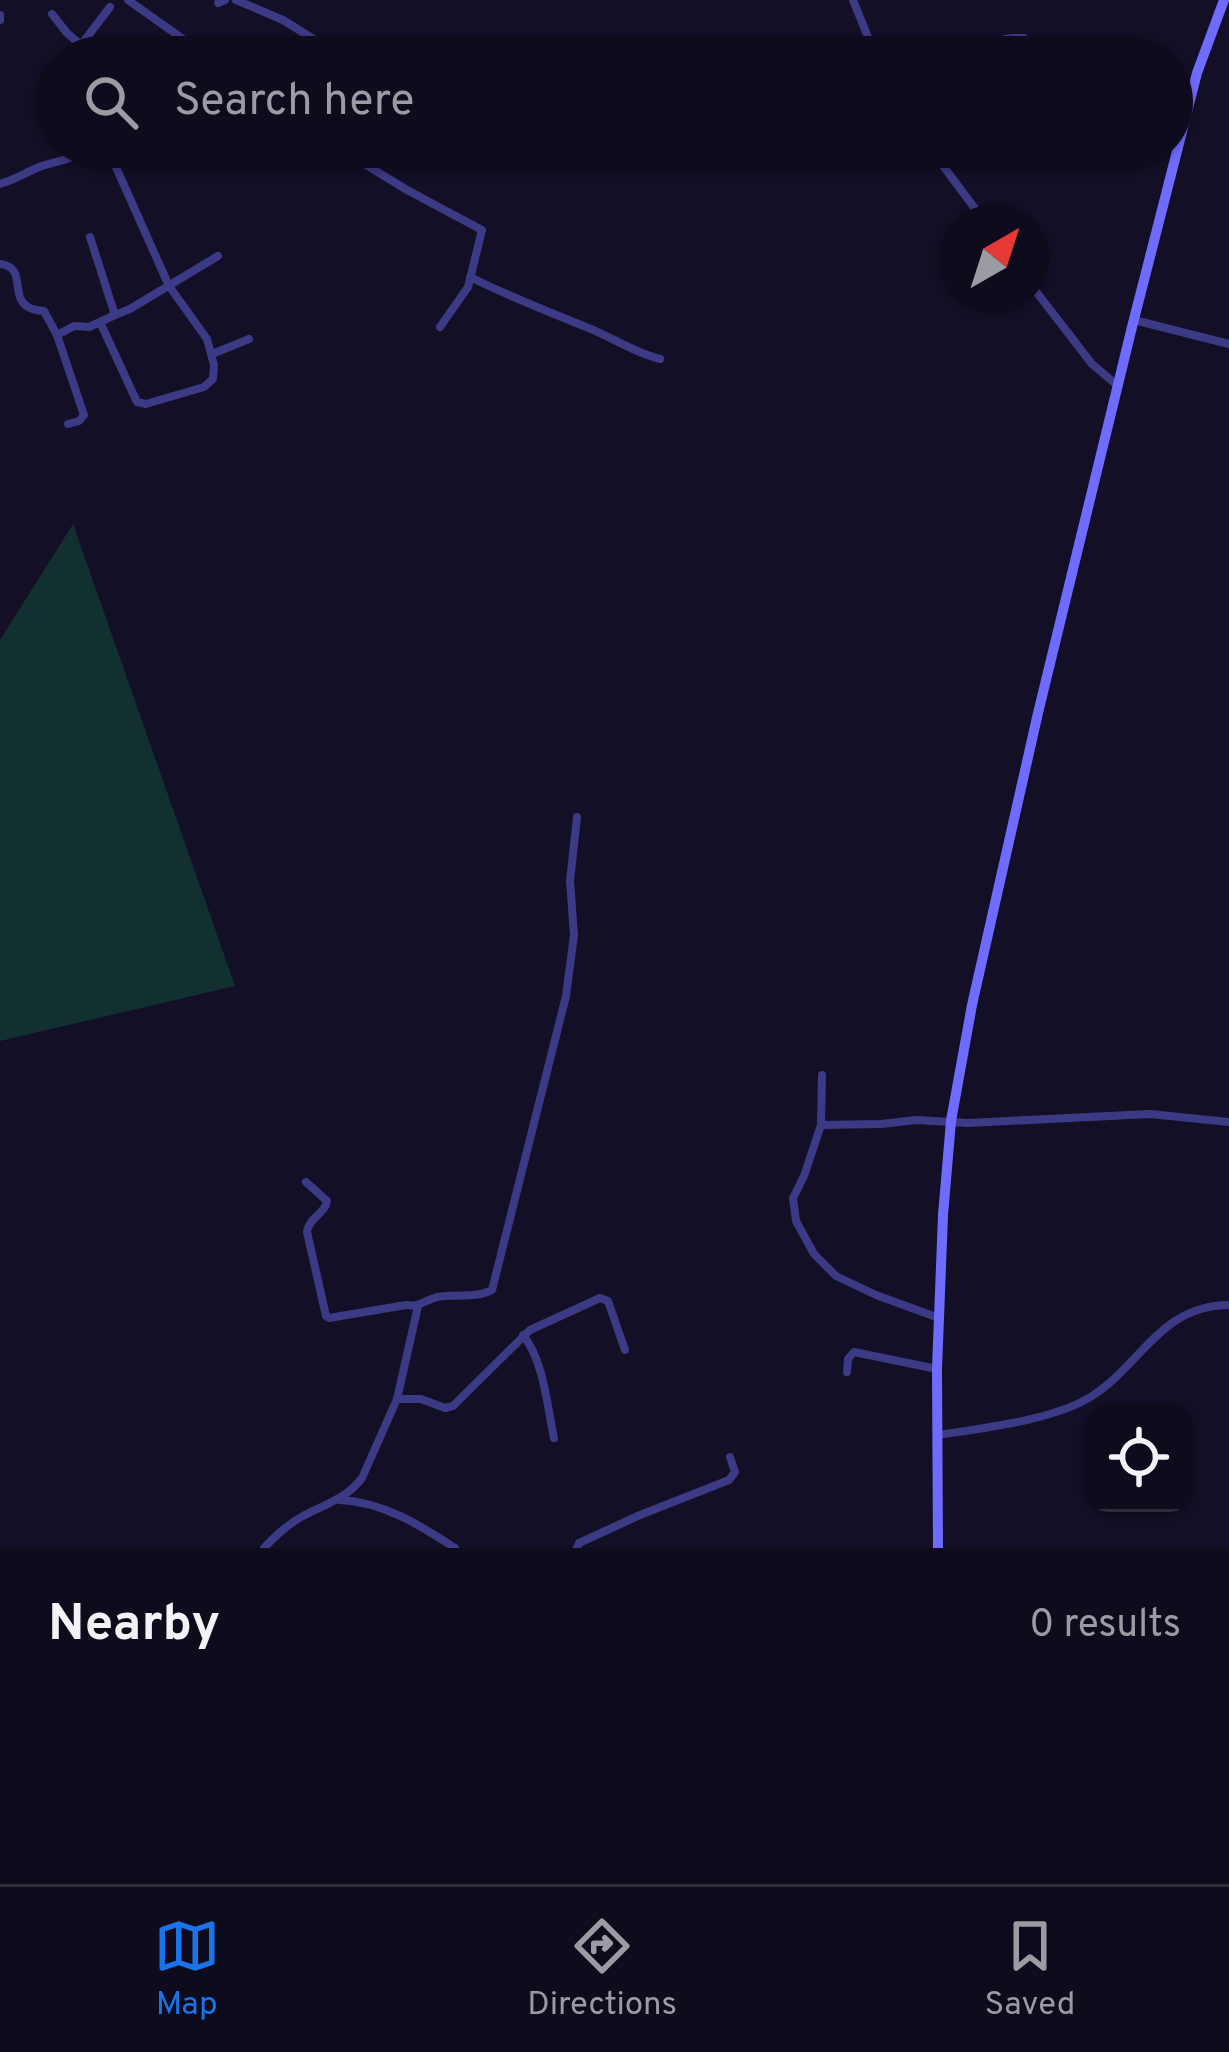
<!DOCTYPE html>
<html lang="en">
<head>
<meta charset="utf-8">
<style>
	:root { --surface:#0e0b1c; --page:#1c1929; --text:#f1f3f6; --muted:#9b9ba3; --line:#2e2b3b; --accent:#1a73e8 }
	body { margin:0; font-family:Overpass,sans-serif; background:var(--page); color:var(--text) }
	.controls { position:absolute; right:36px; bottom:36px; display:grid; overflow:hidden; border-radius:24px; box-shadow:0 3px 9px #0004 }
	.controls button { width:108px; height:108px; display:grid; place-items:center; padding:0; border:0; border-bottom:3px solid var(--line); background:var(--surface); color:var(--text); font:60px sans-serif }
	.compass { position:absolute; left:941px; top:204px; width:108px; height:108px; border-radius:50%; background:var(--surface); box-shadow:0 3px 9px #0004; rotate:39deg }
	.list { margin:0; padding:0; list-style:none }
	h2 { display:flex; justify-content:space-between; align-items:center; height:156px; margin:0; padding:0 48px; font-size:51px }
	h2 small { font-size:39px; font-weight:400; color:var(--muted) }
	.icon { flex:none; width:66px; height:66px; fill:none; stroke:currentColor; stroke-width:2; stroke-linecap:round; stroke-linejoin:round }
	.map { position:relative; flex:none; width:1229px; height:1548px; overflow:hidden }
	.search { position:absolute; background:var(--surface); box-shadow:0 3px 9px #0004; left:36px; right:36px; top:36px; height:132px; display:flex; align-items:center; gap:30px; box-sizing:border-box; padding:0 42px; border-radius:66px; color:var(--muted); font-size:45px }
	.sheet { height:336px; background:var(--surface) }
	nav { display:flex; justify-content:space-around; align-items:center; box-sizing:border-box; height:168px; border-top:3px solid var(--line); background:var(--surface); font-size:33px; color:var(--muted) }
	nav a { display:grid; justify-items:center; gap:6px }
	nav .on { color:var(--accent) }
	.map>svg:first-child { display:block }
	.green { fill:#12302f }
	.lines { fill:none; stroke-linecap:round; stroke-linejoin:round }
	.street { stroke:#3d3a85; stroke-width:8 }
	.secondary { stroke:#6f6bff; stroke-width:10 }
</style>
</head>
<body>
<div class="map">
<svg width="1229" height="1548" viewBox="0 0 1229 1548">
	<rect width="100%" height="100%" fill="#130f26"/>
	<path class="green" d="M73,524L235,986L0,1041V640Z"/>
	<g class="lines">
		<g class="street">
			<path d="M128,0L183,39L187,57"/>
			<path d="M236,0L283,20L323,45L391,57"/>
			<path d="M853,0L876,57"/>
			<path d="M218,3L225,0"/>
			<path d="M52,14L67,33L81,45L110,7"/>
			<path d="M0,15V20"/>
			<path d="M905,57L1012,38H1024"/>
			<path d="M337,147L407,190L482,230L468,287L440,327"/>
			<path d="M929,147L985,222"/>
			<path d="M0,184C14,180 25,173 39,167C60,159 67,163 87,147"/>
			<path d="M90,237L115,315L130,309L218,256"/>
			<path d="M0,264C33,268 0,308 44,311L57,335L84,415L79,421L68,424"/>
			<path d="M470,277C510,297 550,312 591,329C615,339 635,353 660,359"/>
			<path d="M1031,285L1092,364L1118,386"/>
			<path d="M1134,320L1229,344"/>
			<path d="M100,322L137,402L146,404L204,387L213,379L214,365L207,339L169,286L107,147"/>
			<path d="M57,335L74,326L89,327L115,315"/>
			<path d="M212,354L249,339"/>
			<path d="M822,1075L821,1125L804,1176L793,1198L796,1221L814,1254L836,1276L876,1295L939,1318"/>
			<path d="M821,1125L881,1124L916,1120L968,1123L1150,1114L1229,1122"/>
			<path d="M306,1182L327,1201C325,1214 309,1217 307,1232L326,1316L329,1318L406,1305C420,1307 424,1301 437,1297C456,1293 475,1299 492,1290L566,996L574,935L570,881L577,817"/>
			<path d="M523,1335C544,1361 547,1406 554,1438"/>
			<path d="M847,1372L848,1359L854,1352L937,1369"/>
			<path d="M397,1399H421L445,1408L453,1406L530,1330L600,1298L608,1301L625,1350"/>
			<path d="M938,1435C983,1428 1055,1420 1092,1396C1141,1365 1161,1305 1229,1305"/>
			<path d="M340,1500C383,1502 420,1525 455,1548"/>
			<path d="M264,1548C276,1535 288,1524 303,1516C325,1504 346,1499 362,1478L397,1399L418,1306"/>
			<path d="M577,1548L579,1543L640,1515L729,1480L735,1472L730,1457"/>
		</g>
		<path class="secondary" d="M938,1548L937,1369L943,1215L951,1121L972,1005L1038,713L1132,327L1197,73L1224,0"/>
	</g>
</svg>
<div class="controls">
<button><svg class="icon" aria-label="locate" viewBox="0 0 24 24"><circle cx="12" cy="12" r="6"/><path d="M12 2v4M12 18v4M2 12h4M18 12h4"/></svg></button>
</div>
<svg class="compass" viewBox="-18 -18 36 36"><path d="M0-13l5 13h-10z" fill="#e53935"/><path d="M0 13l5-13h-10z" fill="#9b9ba3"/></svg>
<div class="search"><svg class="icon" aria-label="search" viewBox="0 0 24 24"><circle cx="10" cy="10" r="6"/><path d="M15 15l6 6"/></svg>Search here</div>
</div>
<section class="sheet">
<h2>Nearby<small>0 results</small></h2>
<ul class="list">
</ul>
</section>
<nav>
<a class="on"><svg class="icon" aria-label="map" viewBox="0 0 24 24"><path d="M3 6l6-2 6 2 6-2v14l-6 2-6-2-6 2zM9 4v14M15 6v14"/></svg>Map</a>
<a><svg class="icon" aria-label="directions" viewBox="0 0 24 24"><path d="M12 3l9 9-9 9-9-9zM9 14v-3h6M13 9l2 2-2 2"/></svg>Directions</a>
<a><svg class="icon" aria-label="saved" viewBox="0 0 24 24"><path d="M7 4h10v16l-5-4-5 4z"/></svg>Saved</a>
</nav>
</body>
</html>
